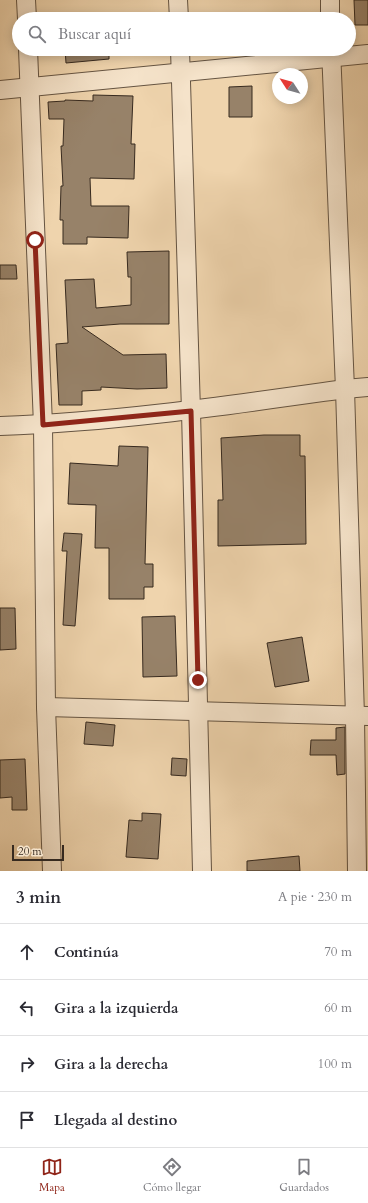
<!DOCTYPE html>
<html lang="es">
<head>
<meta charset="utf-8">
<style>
	:root { --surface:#fff; --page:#f7f7f7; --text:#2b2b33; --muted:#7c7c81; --line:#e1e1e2; --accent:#8f2418 }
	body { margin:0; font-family:Cardo,serif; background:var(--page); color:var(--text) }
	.compass { position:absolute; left:272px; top:68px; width:36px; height:36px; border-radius:50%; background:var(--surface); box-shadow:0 2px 10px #0003; rotate:306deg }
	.scale { position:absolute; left:12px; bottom:10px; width:52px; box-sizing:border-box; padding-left:4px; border:2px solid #372a1f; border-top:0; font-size:11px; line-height:14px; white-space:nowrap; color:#372a1f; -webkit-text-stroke:3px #f5e3ca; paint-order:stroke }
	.stop { position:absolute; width:12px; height:12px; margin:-9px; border:3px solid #8f2418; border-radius:50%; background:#fff }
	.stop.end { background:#8f2418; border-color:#fff; box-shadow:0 1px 4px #0008 }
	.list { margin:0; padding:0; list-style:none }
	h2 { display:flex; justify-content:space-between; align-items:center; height:52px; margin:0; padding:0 16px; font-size:17px }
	h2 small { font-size:13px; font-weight:400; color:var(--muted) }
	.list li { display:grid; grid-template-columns:26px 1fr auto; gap:12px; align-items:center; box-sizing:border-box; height:56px; padding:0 16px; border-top:1px solid var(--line) }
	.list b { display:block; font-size:15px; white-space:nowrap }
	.list em { font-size:13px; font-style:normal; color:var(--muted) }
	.icon { flex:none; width:22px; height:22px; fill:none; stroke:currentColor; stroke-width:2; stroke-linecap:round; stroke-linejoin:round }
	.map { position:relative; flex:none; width:368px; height:871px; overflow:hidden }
	.search { position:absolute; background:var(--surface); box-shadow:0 2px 10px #0003; left:12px; right:12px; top:12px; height:44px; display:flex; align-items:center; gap:10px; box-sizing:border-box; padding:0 14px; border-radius:22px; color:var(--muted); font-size:15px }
	.sheet { height:276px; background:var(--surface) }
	nav { display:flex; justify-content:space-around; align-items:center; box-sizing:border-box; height:56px; border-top:1px solid var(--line); background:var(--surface); font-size:11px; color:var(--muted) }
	nav a { display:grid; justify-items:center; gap:2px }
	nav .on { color:var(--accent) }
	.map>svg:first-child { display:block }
	.building { fill:#978269; stroke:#372a1f }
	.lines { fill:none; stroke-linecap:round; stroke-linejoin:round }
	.minor-casing { stroke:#655442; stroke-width:20 }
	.minor { stroke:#f5e3ca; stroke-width:18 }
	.route { stroke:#8f2418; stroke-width:5 }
</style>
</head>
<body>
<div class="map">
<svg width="368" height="871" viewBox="0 0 368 871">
	<rect width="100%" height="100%" fill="#efd4ad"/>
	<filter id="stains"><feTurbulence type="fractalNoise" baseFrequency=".005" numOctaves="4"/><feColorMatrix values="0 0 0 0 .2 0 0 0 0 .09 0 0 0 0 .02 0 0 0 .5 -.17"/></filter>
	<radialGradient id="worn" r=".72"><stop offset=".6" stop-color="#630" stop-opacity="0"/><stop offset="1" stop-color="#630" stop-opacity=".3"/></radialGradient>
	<g class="building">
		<path d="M354,0H368V25H355Z"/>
		<path d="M65,49H109V59L66,63Z"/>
		<path d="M252,86V117H229V87Z"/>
		<path d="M93,95L133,96L131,144H135L134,179L90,178L91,206H129L128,238L87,237V244H63V220H60L61,186H63L61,146H63L64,119H49L48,102L65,101V100L93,101Z"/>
		<path d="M169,251V324H120L82,327L123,355L166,354L167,388L137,389L101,387V390L82,391V405H59L56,344L68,343L65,280L94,279L96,308L131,305V277H128L127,252Z"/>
		<path d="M0,265H16L17,279H0Z"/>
		<path d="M264,435H300V456H305L306,544L218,546V500H223L221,438Z"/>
		<path d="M119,446L148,447L145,564H153V587H144V599H109V548H95L96,505L68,504L70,463L118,466Z"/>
		<path d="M64,533L82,534L75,626L63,625L67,551H62Z"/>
		<path d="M0,608H15L16,649L0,650Z"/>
		<path d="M175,616L177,676L143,677L142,617Z"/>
		<path d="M302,637L309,681L275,687L267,643Z"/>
		<path d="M86,722L115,725L113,746L84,744Z"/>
		<path d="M345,727V774L337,775L336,755H310L311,740H336V728Z"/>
		<path d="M172,758L187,759L186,776L171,775Z"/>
		<path d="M25,759L27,810H12V797L0,798V760Z"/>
		<path d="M142,813L161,814L158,859L126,857L129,820L142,821Z"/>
		<path d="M299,856L300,871H247V861Z"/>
	</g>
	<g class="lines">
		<defs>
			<g id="minor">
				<path d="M26,0L27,19"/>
				<path d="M178,0L179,19"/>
				<path d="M330,0V19"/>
				<path d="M28,49L43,425L46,707L52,871"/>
				<path d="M180,49L191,411L202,871"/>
				<path d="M331,49L345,389L355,716L357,871"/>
				<path d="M0,90L368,54"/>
				<path d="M0,426C116,422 231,405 345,389L368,387"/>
				<path d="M46,707L368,716"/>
			</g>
		</defs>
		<use href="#minor" class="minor-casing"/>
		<use href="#minor" class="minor"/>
	</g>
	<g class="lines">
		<path class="route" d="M35,240L43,425L191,411L198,680"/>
	</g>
	<rect width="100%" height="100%" filter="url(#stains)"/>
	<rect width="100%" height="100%" fill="url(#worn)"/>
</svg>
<svg class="compass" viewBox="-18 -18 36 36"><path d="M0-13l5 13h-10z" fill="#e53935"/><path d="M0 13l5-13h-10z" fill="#7c7c81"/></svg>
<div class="scale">20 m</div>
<div class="stop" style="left:35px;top:240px"></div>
<div class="stop end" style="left:198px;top:680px"></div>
<div class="search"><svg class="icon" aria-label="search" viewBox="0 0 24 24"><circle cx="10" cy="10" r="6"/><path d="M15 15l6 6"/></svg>Buscar aquí</div>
</div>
<section class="sheet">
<h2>3 min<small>A pie · 230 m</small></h2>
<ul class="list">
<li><svg class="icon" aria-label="ahead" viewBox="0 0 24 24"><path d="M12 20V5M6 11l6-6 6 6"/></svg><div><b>Continúa</b></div><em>70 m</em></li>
<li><svg class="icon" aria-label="left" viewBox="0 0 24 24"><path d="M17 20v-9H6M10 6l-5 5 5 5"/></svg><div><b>Gira a la izquierda</b></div><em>60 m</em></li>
<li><svg class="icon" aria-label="right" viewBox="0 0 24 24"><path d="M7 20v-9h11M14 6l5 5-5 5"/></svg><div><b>Gira a la derecha</b></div><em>100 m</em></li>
<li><svg class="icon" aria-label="arrive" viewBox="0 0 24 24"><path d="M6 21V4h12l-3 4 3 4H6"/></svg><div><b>Llegada al destino</b></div></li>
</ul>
</section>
<nav>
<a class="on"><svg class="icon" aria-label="map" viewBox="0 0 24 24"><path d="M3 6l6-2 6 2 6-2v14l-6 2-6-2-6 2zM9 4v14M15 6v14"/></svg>Mapa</a>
<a><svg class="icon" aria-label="directions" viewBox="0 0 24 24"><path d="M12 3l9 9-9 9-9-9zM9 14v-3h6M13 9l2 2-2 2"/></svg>Cómo llegar</a>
<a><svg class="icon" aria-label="saved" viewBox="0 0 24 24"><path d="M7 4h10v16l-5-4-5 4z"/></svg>Guardados</a>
</nav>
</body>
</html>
